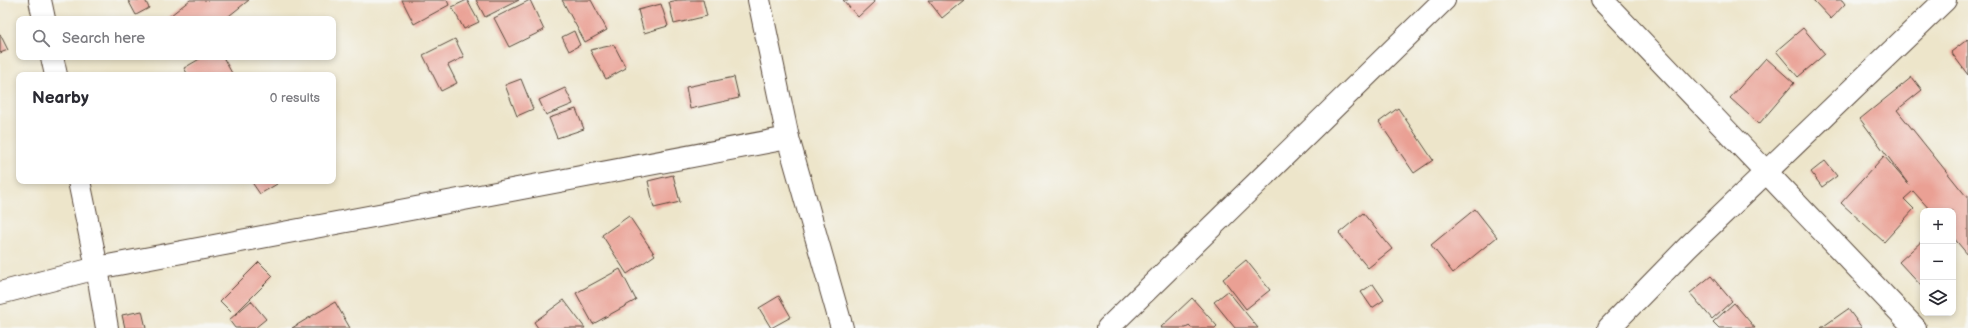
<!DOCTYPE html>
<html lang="en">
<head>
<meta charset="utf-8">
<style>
	:root { --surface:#fff; --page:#f7f7f7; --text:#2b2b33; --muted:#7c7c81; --line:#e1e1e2 }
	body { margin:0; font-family:"Balsamiq Sans",sans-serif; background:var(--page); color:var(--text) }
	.controls { position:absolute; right:12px; bottom:12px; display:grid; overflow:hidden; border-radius:8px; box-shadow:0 2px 6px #0003 }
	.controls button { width:36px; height:36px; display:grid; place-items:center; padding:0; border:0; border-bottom:1px solid var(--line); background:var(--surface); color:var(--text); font:20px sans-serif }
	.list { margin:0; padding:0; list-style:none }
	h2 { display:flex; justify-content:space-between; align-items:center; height:52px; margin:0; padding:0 16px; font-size:17px }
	h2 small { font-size:13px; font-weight:400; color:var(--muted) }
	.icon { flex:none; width:22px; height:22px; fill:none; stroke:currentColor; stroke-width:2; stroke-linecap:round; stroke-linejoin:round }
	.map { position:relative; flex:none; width:1968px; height:328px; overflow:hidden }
	.search { position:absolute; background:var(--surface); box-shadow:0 2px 6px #0003; left:16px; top:16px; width:320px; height:44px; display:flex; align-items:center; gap:10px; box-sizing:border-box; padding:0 14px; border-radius:8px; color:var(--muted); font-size:15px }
	.panel { position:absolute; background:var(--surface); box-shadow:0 2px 6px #0003; left:16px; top:72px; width:320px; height:112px; border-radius:8px }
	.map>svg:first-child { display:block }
	.building { fill:#eaa094 }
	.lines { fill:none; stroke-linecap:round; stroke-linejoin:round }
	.minor-casing { stroke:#564638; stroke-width:24 }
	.minor { stroke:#fff; stroke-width:22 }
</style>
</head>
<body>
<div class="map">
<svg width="1968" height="328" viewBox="0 0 1968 328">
	<rect width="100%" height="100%" fill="#f6f6f2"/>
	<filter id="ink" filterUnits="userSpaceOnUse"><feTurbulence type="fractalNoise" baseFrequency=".025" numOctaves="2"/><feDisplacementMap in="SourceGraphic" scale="8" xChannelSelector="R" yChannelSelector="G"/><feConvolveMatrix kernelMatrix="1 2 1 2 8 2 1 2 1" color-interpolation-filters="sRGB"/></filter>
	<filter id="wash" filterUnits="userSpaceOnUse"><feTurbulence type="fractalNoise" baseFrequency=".012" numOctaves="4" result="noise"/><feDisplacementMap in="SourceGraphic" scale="16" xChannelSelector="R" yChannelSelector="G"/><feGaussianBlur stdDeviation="0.9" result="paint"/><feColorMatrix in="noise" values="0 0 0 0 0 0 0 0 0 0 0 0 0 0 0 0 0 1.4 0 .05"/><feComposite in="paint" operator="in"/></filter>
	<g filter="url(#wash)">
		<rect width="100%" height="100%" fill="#ede5ca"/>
		<g id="blocks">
			<g class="building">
				<path d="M128,0H145L149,8L136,15Z"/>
				<path d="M190,0H249L225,19H166Z"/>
				<path d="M402,0H447L449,5L414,24Z"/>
				<path d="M467,0L479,22L464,29L452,7Z"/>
				<path d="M476,0H519L485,17Z"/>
				<path d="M530,0L544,30L509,47L494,18Z"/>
				<path d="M562,0H591L607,30L585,42Z"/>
				<path d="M678,0H703L707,16L674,24L669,2Z"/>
				<path d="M843,0H873L874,2L858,17Z"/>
				<path d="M928,0H964L942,18Z"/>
				<path d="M1813,0H1842L1845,4L1831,19Z"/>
				<path d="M661,4L668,26L644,33L638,10Z"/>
				<path d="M1803,28L1825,54L1798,77L1776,51Z"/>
				<path d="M574,31L580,45L569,51L562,37Z"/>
				<path d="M0,34L8,50L0,53Z"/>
				<path d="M455,39L464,57L448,65L457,83L441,91L423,55Z"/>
				<path d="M1968,39V75L1951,52Z"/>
				<path d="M614,45L626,68L606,79L590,50Z"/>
				<path d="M203,57H223L233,75H188L184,68Z"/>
				<path d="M1766,58L1794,83L1759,124L1730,98Z"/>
				<path d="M734,77L739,98L690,109L686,87Z"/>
				<path d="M1912,77L1922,90L1897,110L1966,196L1968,195V255L1953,237V211H1931L1913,191L1904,199L1914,209L1884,242L1841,203L1884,156L1909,185L1860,119Z"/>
				<path d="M521,79L533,109L517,116L505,85Z"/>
				<path d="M565,88L573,104L546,115L539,100Z"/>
				<path d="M1398,108L1433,160L1414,173L1379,122Z"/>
				<path d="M576,109L584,129L557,138L549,118Z"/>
				<path d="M1825,161L1837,176L1822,187L1811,172Z"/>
				<path d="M673,175L680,202L654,208L648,181Z"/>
				<path d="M251,181H275L277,184L260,194Z"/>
				<path d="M1475,209L1497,237L1453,273L1431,245Z"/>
				<path d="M1363,213L1392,249L1368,268L1339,233Z"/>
				<path d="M629,216L655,255L627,274L602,235Z"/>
				<path d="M1923,240V288L1899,262Z"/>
				<path d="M1246,260L1270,290L1246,309L1223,279Z"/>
				<path d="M259,262L273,276L234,315L220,301Z"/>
				<path d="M620,269L636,300L593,324L576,293Z"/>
				<path d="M1711,276L1732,301L1712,319L1690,293Z"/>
				<path d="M1373,284L1384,300L1372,308L1361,292Z"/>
				<path d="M1228,291L1258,328H1235L1214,302Z"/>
				<path d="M779,296L791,317L771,328L759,308Z"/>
				<path d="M1192,298L1217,326L1215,328H1191L1189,326L1186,328H1160Z"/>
				<path d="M564,300L585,328H538L534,322Z"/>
				<path d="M251,301L266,319L255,328H235L229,320Z"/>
				<path d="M335,302L350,328H292Z"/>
				<path d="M1734,303L1755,328H1719L1713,322Z"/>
				<path d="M1848,309L1862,328H1821Z"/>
				<path d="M142,311L146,328H125L122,315Z"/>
			</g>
		</g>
	</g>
	<g filter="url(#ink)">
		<use href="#blocks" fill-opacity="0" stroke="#564638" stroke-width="1"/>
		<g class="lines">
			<defs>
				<g id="minor">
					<path d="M40,0L44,19"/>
					<path d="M759,0L788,138L842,328"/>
					<path d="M1602,0L1915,328"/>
					<path d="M52,57L56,75"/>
					<path d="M79,181L97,268L107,328"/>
					<path d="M0,293L97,268L788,138"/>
					<path d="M1108,328L1444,0"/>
					<path d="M1609,328L1687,248L1945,0"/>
				</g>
			</defs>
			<use href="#minor" class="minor-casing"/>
			<use href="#minor" class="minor"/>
		</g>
	</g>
</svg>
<div class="controls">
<button>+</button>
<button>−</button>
<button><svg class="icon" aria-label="layers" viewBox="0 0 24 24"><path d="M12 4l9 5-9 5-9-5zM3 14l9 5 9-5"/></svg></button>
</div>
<div class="search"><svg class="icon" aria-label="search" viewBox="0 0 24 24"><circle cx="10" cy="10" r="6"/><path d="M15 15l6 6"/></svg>Search here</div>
<section class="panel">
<h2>Nearby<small>0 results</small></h2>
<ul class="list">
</ul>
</section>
</div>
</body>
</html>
